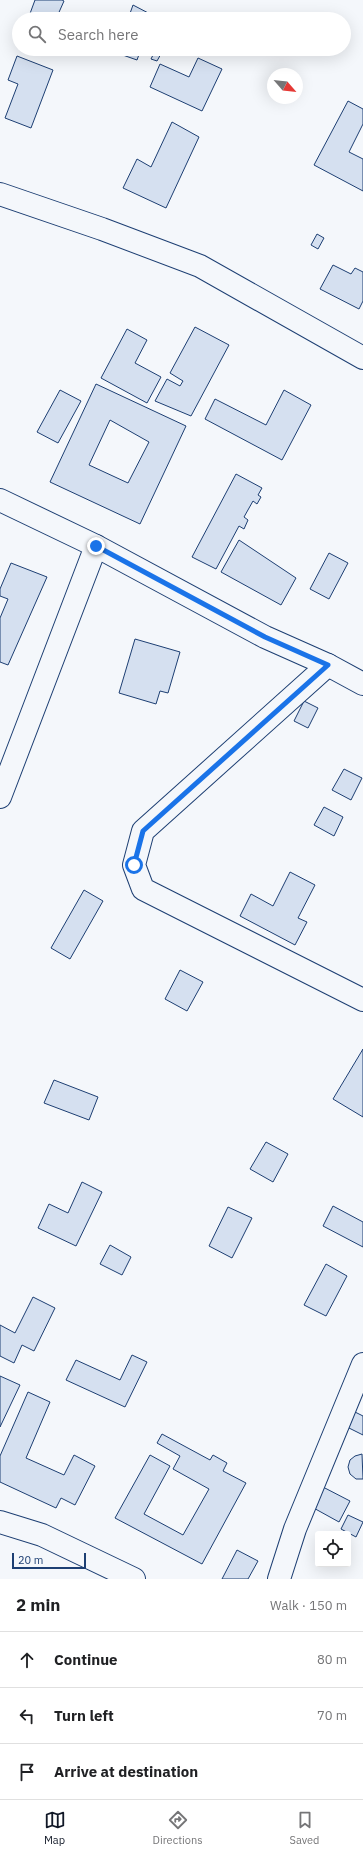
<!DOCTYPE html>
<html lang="en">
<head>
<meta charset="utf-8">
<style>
	:root { --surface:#fff; --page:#f6f6f6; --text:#202124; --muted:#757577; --line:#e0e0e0; --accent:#111827 }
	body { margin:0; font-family:"IBM Plex Sans",sans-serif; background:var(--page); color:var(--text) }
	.controls { position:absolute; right:12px; bottom:12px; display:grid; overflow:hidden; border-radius:4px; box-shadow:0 4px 16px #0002 }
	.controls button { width:36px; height:36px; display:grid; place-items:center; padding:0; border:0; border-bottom:1px solid var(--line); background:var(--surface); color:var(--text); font:20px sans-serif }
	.compass { position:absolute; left:267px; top:68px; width:36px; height:36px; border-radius:50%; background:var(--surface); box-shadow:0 4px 16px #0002; rotate:118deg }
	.scale { position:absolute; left:12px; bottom:10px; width:74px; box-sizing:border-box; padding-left:4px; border:2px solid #1d3f73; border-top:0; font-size:11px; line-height:14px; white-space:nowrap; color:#1d3f73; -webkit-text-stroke:3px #f4f7fb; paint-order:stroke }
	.stop { position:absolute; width:12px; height:12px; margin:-9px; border:3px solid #1a73e8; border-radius:50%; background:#fff }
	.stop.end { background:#1a73e8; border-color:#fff; box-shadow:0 1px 4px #0008 }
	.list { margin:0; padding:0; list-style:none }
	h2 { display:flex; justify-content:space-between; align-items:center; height:52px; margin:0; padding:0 16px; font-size:17px }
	h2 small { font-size:13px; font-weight:400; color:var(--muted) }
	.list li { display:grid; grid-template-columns:26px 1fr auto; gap:12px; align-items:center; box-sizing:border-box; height:56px; padding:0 16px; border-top:1px solid var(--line) }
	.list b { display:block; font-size:15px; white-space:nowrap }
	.list em { font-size:13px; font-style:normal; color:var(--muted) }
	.icon { flex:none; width:22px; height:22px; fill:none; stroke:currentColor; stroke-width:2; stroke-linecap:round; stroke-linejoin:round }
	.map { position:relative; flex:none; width:363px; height:1579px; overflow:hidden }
	.search { position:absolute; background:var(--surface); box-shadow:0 4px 16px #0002; left:12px; right:12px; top:12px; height:44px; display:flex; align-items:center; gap:10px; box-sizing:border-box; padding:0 14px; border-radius:22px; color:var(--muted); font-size:15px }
	.sheet { height:220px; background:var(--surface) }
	nav { display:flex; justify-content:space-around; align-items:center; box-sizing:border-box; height:56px; border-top:1px solid var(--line); background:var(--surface); font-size:11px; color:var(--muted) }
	nav a { display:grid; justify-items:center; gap:2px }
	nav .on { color:var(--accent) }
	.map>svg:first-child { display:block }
	.building { fill:#d5e0f0; stroke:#1d3f73; fill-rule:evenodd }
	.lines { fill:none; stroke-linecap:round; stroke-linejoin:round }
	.minor-casing { stroke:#1d3f73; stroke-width:24 }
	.minor { stroke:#f4f7fb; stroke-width:22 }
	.route { stroke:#1a73e8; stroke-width:5 }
</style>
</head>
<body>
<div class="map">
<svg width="363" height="1579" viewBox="0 0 363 1579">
	<rect width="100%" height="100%" fill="#f4f7fb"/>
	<g class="building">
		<path d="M35,0H62L64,1L56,19H28Z"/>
		<path d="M133,5L154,16L152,19H128Z"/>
		<path d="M118,49H141L137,60L117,53Z"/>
		<path d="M156,49L162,52L157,61L151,59Z"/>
		<path d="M17,56L53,70L31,128L5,118L18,84L8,80Z"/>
		<path d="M198,58L222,69L202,111L150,87L160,64L189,77Z"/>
		<path d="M348,101L363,109V124L349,152L363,159V191L314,165Z"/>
		<path d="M172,122L199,137L166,208L123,188L137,159L151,167Z"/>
		<path d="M317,234L324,238L318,249L311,245Z"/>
		<path d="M333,265L351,274L355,268L363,272V301L359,309L320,289Z"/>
		<path d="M195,327L229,345L191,416L155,401L167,379L180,386L183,381L170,373Z"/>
		<path d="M127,329L147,340L135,363L161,377L147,403L101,378Z"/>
		<path d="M96,384L186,426L140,524L50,482ZM110,420L149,442L128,483L89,465Z"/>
		<path d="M60,390L81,401L58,443L37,432Z"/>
		<path d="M284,390L311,405L282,460L205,419L215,399L266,425Z"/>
		<path d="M236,474L262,488L258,495L261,497L257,504L253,501L244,517L248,520L244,529L239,526L216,569L192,557Z"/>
		<path d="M239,540L296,578L281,605L221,572Z"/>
		<path d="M329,553L348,563L329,599L310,589Z"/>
		<path d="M11,563L47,577L8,665L0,662V618L8,599L0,596V589Z"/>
		<path d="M135,639L180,652L168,693L160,691L156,704L119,693Z"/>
		<path d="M304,701L318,708L308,728L294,721Z"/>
		<path d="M344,769L362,778L351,800L332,790Z"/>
		<path d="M324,807L343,817L334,836L314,825Z"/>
		<path d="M290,872L315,885L298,918L307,922L295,945L240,916L251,894L273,906Z"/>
		<path d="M84,890L103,901L70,959L51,948Z"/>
		<path d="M180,970L203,982L187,1011L165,999Z"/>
		<path d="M363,1049V1117L333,1099Z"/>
		<path d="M54,1080L98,1097L89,1120L44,1103Z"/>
		<path d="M266,1142L288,1154L273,1182L250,1169Z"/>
		<path d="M82,1182L102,1192L76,1246L38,1228L49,1204L68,1213Z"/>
		<path d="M333,1206L363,1222V1247L323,1226Z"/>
		<path d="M228,1207L252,1218L232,1258L209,1246Z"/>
		<path d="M110,1245L131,1257L122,1275L100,1264Z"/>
		<path d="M326,1264L347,1276L326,1316L304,1305Z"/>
		<path d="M33,1297L55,1308L34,1351L22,1345L14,1363L0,1356V1325L15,1333Z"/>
		<path d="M132,1355L147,1362L125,1407L66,1380L76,1360L120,1380Z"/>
		<path d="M0,1376L20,1385L0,1427Z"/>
		<path d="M28,1392L50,1402L26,1458L64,1475L74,1455L95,1466L75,1505L61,1498L56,1508L0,1482V1456Z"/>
		<path d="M355,1412L363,1416V1435L347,1427Z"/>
		<path d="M162,1434L210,1460L213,1455L227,1463L223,1471L246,1483L202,1564L115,1518L150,1455L170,1466L144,1514L183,1535L209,1489L173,1469L180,1456L157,1443Z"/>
		<path d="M362,1454L363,1479H356L350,1474L348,1467L350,1460L355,1456Z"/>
		<path d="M321,1486L350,1501L339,1522L310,1506Z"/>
		<path d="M348,1515L363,1522L356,1537L341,1529Z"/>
		<path d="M237,1550L258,1561L248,1579H222Z"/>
	</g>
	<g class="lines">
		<defs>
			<g id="minor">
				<path d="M0,194L102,229L200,266L363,358"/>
				<path d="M0,500L96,546L265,637L328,665L363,684"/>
				<path d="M328,665L143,831L134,865L143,889L363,1000"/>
				<path d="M0,797L96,546"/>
				<path d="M0,1522L42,1535L134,1579"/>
				<path d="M279,1579L295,1529L363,1364"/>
			</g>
		</defs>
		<use href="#minor" class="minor-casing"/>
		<use href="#minor" class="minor"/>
	</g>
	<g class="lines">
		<path class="route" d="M96,546L265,637L328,665L143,831L134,865"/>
	</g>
</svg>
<div class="controls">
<button><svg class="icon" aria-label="locate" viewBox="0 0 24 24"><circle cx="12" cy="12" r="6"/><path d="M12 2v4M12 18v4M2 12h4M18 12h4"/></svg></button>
</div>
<svg class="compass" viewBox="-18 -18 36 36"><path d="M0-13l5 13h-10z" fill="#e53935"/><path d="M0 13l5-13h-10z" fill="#757577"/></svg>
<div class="scale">20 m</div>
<div class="stop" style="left:134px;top:865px"></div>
<div class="stop end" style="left:96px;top:546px"></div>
<div class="search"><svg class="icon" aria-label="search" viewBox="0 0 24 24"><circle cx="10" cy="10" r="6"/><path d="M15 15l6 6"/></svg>Search here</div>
</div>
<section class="sheet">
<h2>2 min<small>Walk · 150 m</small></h2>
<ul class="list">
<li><svg class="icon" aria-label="ahead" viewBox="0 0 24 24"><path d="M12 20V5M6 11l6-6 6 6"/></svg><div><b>Continue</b></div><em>80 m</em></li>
<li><svg class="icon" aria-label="left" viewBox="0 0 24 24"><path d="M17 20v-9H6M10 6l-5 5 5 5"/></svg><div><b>Turn left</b></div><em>70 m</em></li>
<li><svg class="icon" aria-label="arrive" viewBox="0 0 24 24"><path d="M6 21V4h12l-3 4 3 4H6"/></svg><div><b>Arrive at destination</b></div></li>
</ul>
</section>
<nav>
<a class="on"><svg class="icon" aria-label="map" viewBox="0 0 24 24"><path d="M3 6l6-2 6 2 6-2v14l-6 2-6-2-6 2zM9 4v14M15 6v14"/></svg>Map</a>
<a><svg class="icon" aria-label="directions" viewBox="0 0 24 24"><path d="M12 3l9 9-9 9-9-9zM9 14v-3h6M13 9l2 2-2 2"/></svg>Directions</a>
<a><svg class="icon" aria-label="saved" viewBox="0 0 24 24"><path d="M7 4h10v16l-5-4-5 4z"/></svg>Saved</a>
</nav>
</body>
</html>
